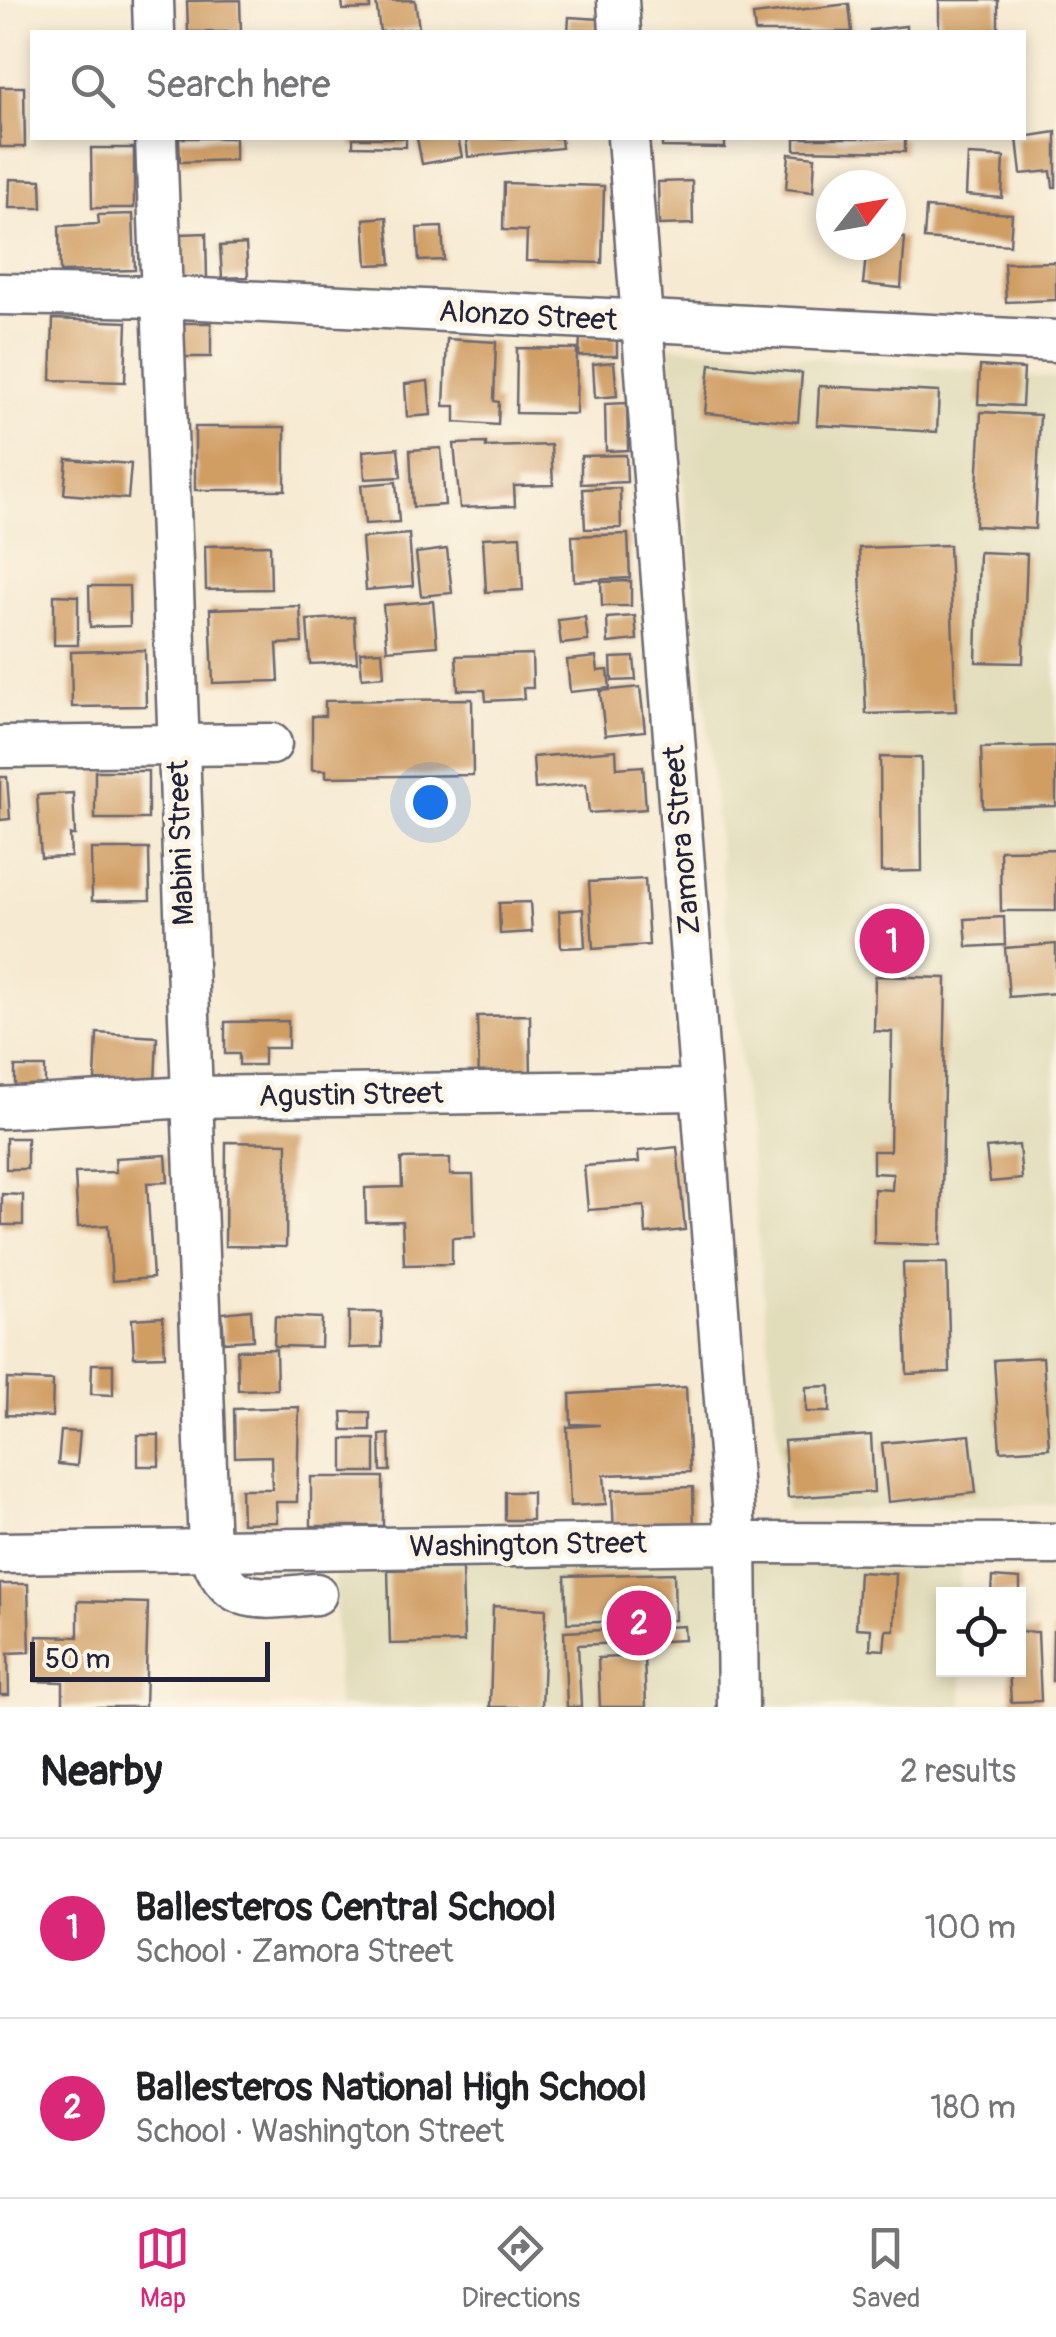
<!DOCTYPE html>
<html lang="en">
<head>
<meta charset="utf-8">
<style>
	:root { --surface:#fff; --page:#f6f6f6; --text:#202124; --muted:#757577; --line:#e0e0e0; --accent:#db2777 }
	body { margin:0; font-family:Pangolin,sans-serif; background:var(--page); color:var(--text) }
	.controls { position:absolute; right:30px; bottom:30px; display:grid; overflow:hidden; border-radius:0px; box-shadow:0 5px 15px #0003 }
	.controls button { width:90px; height:90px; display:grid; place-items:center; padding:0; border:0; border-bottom:2px solid var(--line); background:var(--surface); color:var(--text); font:50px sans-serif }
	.compass { position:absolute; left:816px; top:170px; width:90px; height:90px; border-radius:50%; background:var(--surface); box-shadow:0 5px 15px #0003; rotate:59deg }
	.scale { position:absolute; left:30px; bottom:25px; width:240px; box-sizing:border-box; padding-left:10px; border:5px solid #22223b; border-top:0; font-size:28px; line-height:35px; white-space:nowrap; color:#22223b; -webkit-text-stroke:8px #fcf5e5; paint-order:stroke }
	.you { position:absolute; left:430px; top:802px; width:35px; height:35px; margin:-25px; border:8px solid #fff; border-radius:50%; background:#1a73e8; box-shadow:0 0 0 15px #1a73e833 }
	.badge { display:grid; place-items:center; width:65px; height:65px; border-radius:50%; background:var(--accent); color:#fff; font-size:32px; font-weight:700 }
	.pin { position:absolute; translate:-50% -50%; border:5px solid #fff; box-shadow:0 2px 10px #0006 }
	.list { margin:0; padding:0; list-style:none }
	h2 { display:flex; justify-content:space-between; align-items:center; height:130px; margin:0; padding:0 40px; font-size:42px }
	h2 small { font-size:32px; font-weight:400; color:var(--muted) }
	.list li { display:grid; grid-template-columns:65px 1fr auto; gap:30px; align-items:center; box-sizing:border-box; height:180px; padding:0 40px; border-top:2px solid var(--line) }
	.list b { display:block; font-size:38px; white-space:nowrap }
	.list p { margin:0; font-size:32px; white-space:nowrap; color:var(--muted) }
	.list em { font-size:32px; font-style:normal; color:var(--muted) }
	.icon { flex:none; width:55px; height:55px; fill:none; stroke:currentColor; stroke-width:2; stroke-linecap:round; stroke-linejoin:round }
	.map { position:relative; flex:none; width:1056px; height:1707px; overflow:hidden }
	.search { position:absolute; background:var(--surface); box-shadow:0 5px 15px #0003; left:30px; right:30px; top:30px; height:110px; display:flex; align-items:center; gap:25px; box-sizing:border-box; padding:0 35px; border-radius:0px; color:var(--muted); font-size:38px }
	.sheet { height:490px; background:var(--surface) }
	nav { display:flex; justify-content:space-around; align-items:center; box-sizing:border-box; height:140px; border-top:2px solid var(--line); background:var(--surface); font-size:28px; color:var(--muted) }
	nav a { display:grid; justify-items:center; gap:5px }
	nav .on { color:var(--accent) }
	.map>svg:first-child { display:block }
	.built { fill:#e1dcba }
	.building { fill:#d09d64 }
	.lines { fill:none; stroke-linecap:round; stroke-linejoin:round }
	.minor-casing { stroke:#6c6870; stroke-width:45 }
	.minor { stroke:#fff; stroke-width:40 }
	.labels { text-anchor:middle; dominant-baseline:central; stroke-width:10; stroke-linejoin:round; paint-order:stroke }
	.street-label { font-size:30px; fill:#22223b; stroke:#fcf5e5 }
</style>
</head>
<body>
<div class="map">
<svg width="1056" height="1707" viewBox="0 0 1056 1707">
	<rect width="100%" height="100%" fill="#fcf5e5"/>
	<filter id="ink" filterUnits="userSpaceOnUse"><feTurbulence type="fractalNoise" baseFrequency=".01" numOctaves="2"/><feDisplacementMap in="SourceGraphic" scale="20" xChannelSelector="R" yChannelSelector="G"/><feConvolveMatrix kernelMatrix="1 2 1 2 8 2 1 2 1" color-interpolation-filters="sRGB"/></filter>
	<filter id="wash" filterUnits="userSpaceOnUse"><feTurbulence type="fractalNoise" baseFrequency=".0048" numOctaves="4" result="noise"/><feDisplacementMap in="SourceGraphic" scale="40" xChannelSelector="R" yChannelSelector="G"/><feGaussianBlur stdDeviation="2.25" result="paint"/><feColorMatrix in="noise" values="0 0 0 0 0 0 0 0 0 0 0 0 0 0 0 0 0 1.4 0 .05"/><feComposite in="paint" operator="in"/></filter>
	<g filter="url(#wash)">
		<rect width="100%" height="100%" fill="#f6ead2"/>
		<g class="built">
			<path d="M670,346L1056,378V1504L785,1511Z"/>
			<path d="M335,1551L960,1561V1594H944V1670H962V1707H337Z"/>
		</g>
		<g id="blocks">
			<g class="building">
				<path d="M240,0L241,32H188L187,1Z"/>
				<path d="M342,0H370V9L343,10Z"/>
				<path d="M415,0L419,28L380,32L376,1Z"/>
				<rect x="939" y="0" width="59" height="32"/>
				<path d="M849,4L852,32H755L753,15Z"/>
				<path d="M569,17L600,19L599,32H568Z"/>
				<path d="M906,26V32H870V30Z"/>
				<path d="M0,87H24L25,147H0Z"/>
				<path d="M1056,132V187H1053L1051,171L1021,174L1017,138Z"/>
				<path d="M179,138H235V160L180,162Z"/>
				<path d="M353,138H406V147L353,146Z"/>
				<path d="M417,138H458L462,157L422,164Z"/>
				<path d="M466,138H561L562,148L468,157Z"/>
				<path d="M662,138H725V148L662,147Z"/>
				<path d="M795,138H905V152L795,150Z"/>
				<path d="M91,148H134V208H92Z"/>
				<path d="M789,154L815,157L813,192L786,189Z"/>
				<path d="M968,155L1004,157L1002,198L966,195Z"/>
				<path d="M10,179L41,180L42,208H9Z"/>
				<path d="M692,181L693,224L659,225L658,182Z"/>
				<path d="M504,183L604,186L602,263L526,261L527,231L503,230Z"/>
				<path d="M926,208L1012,214L1010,245L924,239Z"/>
				<path d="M133,214L135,270L60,272L59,226L99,224L98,215Z"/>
				<path d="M387,217L391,264L367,265L364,219Z"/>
				<path d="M442,227L444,260L419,261L417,228Z"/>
				<path d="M206,233L207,279L181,280L180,234Z"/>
				<path d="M891,237L905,238L901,288L863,284L867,245H891Z"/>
				<path d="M246,244L248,277L222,278L220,246Z"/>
				<path d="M1056,262V300L1006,302L1004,263Z"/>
				<path d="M53,319L127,322L125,382L51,380Z"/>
				<rect x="181" y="323" width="30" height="34"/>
				<path d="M580,336L617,337V356H579Z"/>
				<path d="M447,339L496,342L494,401L499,402L498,425L455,422V406H444Z"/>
				<path d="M517,348L577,349L576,414L516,413Z"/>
				<path d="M614,362L617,396L595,398L593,364Z"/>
				<path d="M710,364L802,373L798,422L705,413Z"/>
				<path d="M980,366L1024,369L1022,406L978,404Z"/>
				<path d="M428,381L431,415L407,417L405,384Z"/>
				<path d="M819,386L939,392L937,432L817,425Z"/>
				<path d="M627,403L628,450L606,451L605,404Z"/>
				<path d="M981,412L1040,415L1035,529L975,526Z"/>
				<rect x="195" y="427" width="90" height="63"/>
				<path d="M486,443V447L551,445L553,485L514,486L515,506L460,508L454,444Z"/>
				<path d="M398,448L401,477L365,479L363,451Z"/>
				<path d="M441,448L445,505L413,507L410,450Z"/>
				<path d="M626,455L627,482L581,484V456Z"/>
				<path d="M67,459L131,464L128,499L64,494Z"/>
				<path d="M396,482L399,522L365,524L361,485Z"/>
				<path d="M620,488L621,528L585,529L583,489Z"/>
				<path d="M409,534L413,586L366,590L362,538Z"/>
				<path d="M628,534L630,578L574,581L572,536Z"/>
				<path d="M520,536L523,590L486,592L483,538Z"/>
				<path d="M270,545L271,589L206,590L205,546Z"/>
				<path d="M949,545L956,711L866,714L859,548Z"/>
				<path d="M447,549L452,593L421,596L416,553Z"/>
				<path d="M979,552L1027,554L1023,663L976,662Z"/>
				<path d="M631,581V606H602L601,582Z"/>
				<path d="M89,586H129L130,626L90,627Z"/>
				<path d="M54,595L78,596V645H54Z"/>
				<path d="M433,601L437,646L387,650L383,605Z"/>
				<path d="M300,606L302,643L277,644L279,681L213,683L210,609Z"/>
				<path d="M635,616L637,640L608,643L607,618Z"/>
				<path d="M354,617L357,662L310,664L307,620Z"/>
				<path d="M585,617L588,641L561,644L558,620Z"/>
				<path d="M145,650L146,706L72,707L71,652Z"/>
				<path d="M382,651L384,676L362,678L360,652Z"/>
				<path d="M532,654L533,688H523L524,699L486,701L485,690H458L456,656Z"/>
				<path d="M596,657L598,671L608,670L610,688L570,692L567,660Z"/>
				<path d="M634,657L636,680L612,681L611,658Z"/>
				<path d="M640,687L645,731L605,735L600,691Z"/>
				<path d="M472,699L473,775L326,777V770H312V716H325V701Z"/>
				<path d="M1056,746V806L983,808L981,748Z"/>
				<path d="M616,750L617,768L643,766L646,809L589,813L586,784L535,789L533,757Z"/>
				<path d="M880,757L921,758L922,871L881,872Z"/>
				<rect x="95" y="771" width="53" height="48"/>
				<path d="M0,777H7L10,819L0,820Z"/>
				<path d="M73,793L75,835H70L71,857L41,858L37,795Z"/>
				<path d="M91,849H149L150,900L92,901Z"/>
				<path d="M1056,849V911H1001L1000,850Z"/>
				<path d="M645,879L649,945L593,949L589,882Z"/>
				<path d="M530,902L532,932L500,934L499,903Z"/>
				<path d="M583,909L585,947L561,948L559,911Z"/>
				<path d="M1004,917L1005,945L967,947L965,919Z"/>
				<path d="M1056,944V993L1009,997L1005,948Z"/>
				<path d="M875,976L946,978L941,1245L874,1243V1189L892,1190L893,1174L873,1173V1151H890L892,1032L874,1031Z"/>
				<path d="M530,1015L531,1079L479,1080L477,1016Z"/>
				<path d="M288,1021V1048H264V1065H239V1054H225V1022Z"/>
				<path d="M97,1033L157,1037L155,1084L95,1080Z"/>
				<rect x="15" y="1067" width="30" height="29"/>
				<rect x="6" y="1138" width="21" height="31"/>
				<path d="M226,1142L287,1143L286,1247L225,1246Z"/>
				<path d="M1019,1145L1022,1179L990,1182L986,1148Z"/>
				<path d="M677,1147L685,1230L646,1234L644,1206L588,1210L584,1166L639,1162L638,1151Z"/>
				<path d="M166,1155L168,1182L147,1183L153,1278L112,1281L108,1225L78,1227L75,1173L116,1172L115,1158Z"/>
				<path d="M450,1158V1175H473L475,1237L452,1238V1264L404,1265L402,1221L366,1222L365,1188L402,1187L401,1159Z"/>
				<path d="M2,1194L23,1195V1225H2Z"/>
				<path d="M903,1263H947L950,1372L907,1374Z"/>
				<path d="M251,1310L253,1340L224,1342L222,1313Z"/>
				<path d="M349,1312H382V1347L349,1348Z"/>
				<path d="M275,1316L322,1318L321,1347L274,1346Z"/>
				<path d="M163,1317L165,1356L134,1357L132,1319Z"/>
				<path d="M276,1349L277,1389L238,1390L237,1350Z"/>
				<path d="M1043,1357L1049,1448L1000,1451L994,1360Z"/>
				<path d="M92,1364H113V1395L91,1394Z"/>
				<path d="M7,1379L53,1381L52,1417L6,1415Z"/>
				<path d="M830,1386V1412H806V1387Z"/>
				<path d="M686,1387L690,1472L604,1475L606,1504L570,1506L567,1427L600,1425L571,1424L570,1394Z"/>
				<path d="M299,1407L297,1502H276L277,1522L242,1523L241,1489H272L271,1456L235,1457L234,1409Z"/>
				<path d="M342,1412H370V1430H343Z"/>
				<path d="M61,1431L80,1432L77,1466L58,1464Z"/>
				<path d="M389,1434L390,1471H381L380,1435Z"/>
				<rect x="138" y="1435" width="21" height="31"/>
				<path d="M871,1435L874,1492L788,1498L784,1441Z"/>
				<path d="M970,1435L976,1493L888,1502L882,1443Z"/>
				<rect x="343" y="1439" width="32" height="33"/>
				<rect x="311" y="1477" width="72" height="49"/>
				<path d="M693,1487L694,1532L614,1535L612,1490Z"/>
				<rect x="505" y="1492" width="27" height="28"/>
				<path d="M462,1568L464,1642L390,1644L388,1570Z"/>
				<path d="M859,1572L896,1574L894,1630H886L884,1650L870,1649L871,1629L856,1628Z"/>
				<path d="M674,1573L675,1620L567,1623L565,1576Z"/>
				<path d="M992,1577L1020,1579V1594H991Z"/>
				<path d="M0,1584H28L30,1652L8,1653L9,1695H0Z"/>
				<path d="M78,1601L148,1603L145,1707H63V1682L35,1681L37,1636L78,1637Z"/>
				<path d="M493,1606L546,1609L542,1707H490Z"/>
				<path d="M684,1626L685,1640L578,1645L581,1707H567L564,1632Z"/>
				<path d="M1053,1631H1056V1681H1052Z"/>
				<path d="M1018,1632H1038L1041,1701L1011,1702L1009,1670H1018Z"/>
				<path d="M644,1656L646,1707H600L598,1658Z"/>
			</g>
		</g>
	</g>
	<g filter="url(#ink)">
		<use href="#blocks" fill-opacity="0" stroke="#6c6870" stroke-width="2.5"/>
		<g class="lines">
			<defs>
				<g id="minor">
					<path d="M153,0L154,32"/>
					<path d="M618,0L620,32"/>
					<path d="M156,138L209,1548C225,1610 264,1598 316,1594"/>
					<path d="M628,138L736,1543L738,1707"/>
					<path d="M0,294L160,297L1056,341"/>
					<path d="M0,747L271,744"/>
					<path d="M0,1108L190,1097L701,1090"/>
					<path d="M0,1553L736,1543L1056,1544"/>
				</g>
			</defs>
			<use href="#minor" class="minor-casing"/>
			<use href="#minor" class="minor"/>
		</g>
	</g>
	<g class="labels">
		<g class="street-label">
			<text transform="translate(528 316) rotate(3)">Alonzo Street</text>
			<text transform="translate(682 840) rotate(-95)">Zamora Street</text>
			<text transform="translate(181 843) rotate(-92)">Mabini Street</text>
			<text transform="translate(351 1095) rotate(-1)">Agustin Street</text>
			<text transform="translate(528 1545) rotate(-1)">Washington Street</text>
		</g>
	</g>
</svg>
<div class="controls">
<button><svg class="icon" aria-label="locate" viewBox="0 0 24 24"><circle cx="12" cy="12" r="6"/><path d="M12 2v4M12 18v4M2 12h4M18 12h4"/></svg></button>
</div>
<svg class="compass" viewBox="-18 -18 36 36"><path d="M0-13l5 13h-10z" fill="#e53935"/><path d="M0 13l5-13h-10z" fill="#757577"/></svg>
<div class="scale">50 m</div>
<div class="you"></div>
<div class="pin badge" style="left:892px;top:941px">1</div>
<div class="pin badge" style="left:639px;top:1623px">2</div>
<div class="search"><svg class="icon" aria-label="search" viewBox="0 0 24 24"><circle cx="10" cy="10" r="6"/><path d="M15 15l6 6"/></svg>Search here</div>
</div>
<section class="sheet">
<h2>Nearby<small>2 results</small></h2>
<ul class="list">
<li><span class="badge">1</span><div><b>Ballesteros Central School</b><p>School · Zamora Street</p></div><em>100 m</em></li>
<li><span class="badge">2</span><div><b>Ballesteros National High School</b><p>School · Washington Street</p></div><em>180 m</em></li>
</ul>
</section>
<nav>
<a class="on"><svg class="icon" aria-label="map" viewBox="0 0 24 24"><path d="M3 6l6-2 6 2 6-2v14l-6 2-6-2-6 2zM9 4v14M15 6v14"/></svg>Map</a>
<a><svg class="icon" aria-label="directions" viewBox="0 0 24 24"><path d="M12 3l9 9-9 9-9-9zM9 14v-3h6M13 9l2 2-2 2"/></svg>Directions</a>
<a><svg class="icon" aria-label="saved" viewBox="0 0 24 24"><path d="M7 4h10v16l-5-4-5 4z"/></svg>Saved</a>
</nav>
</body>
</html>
